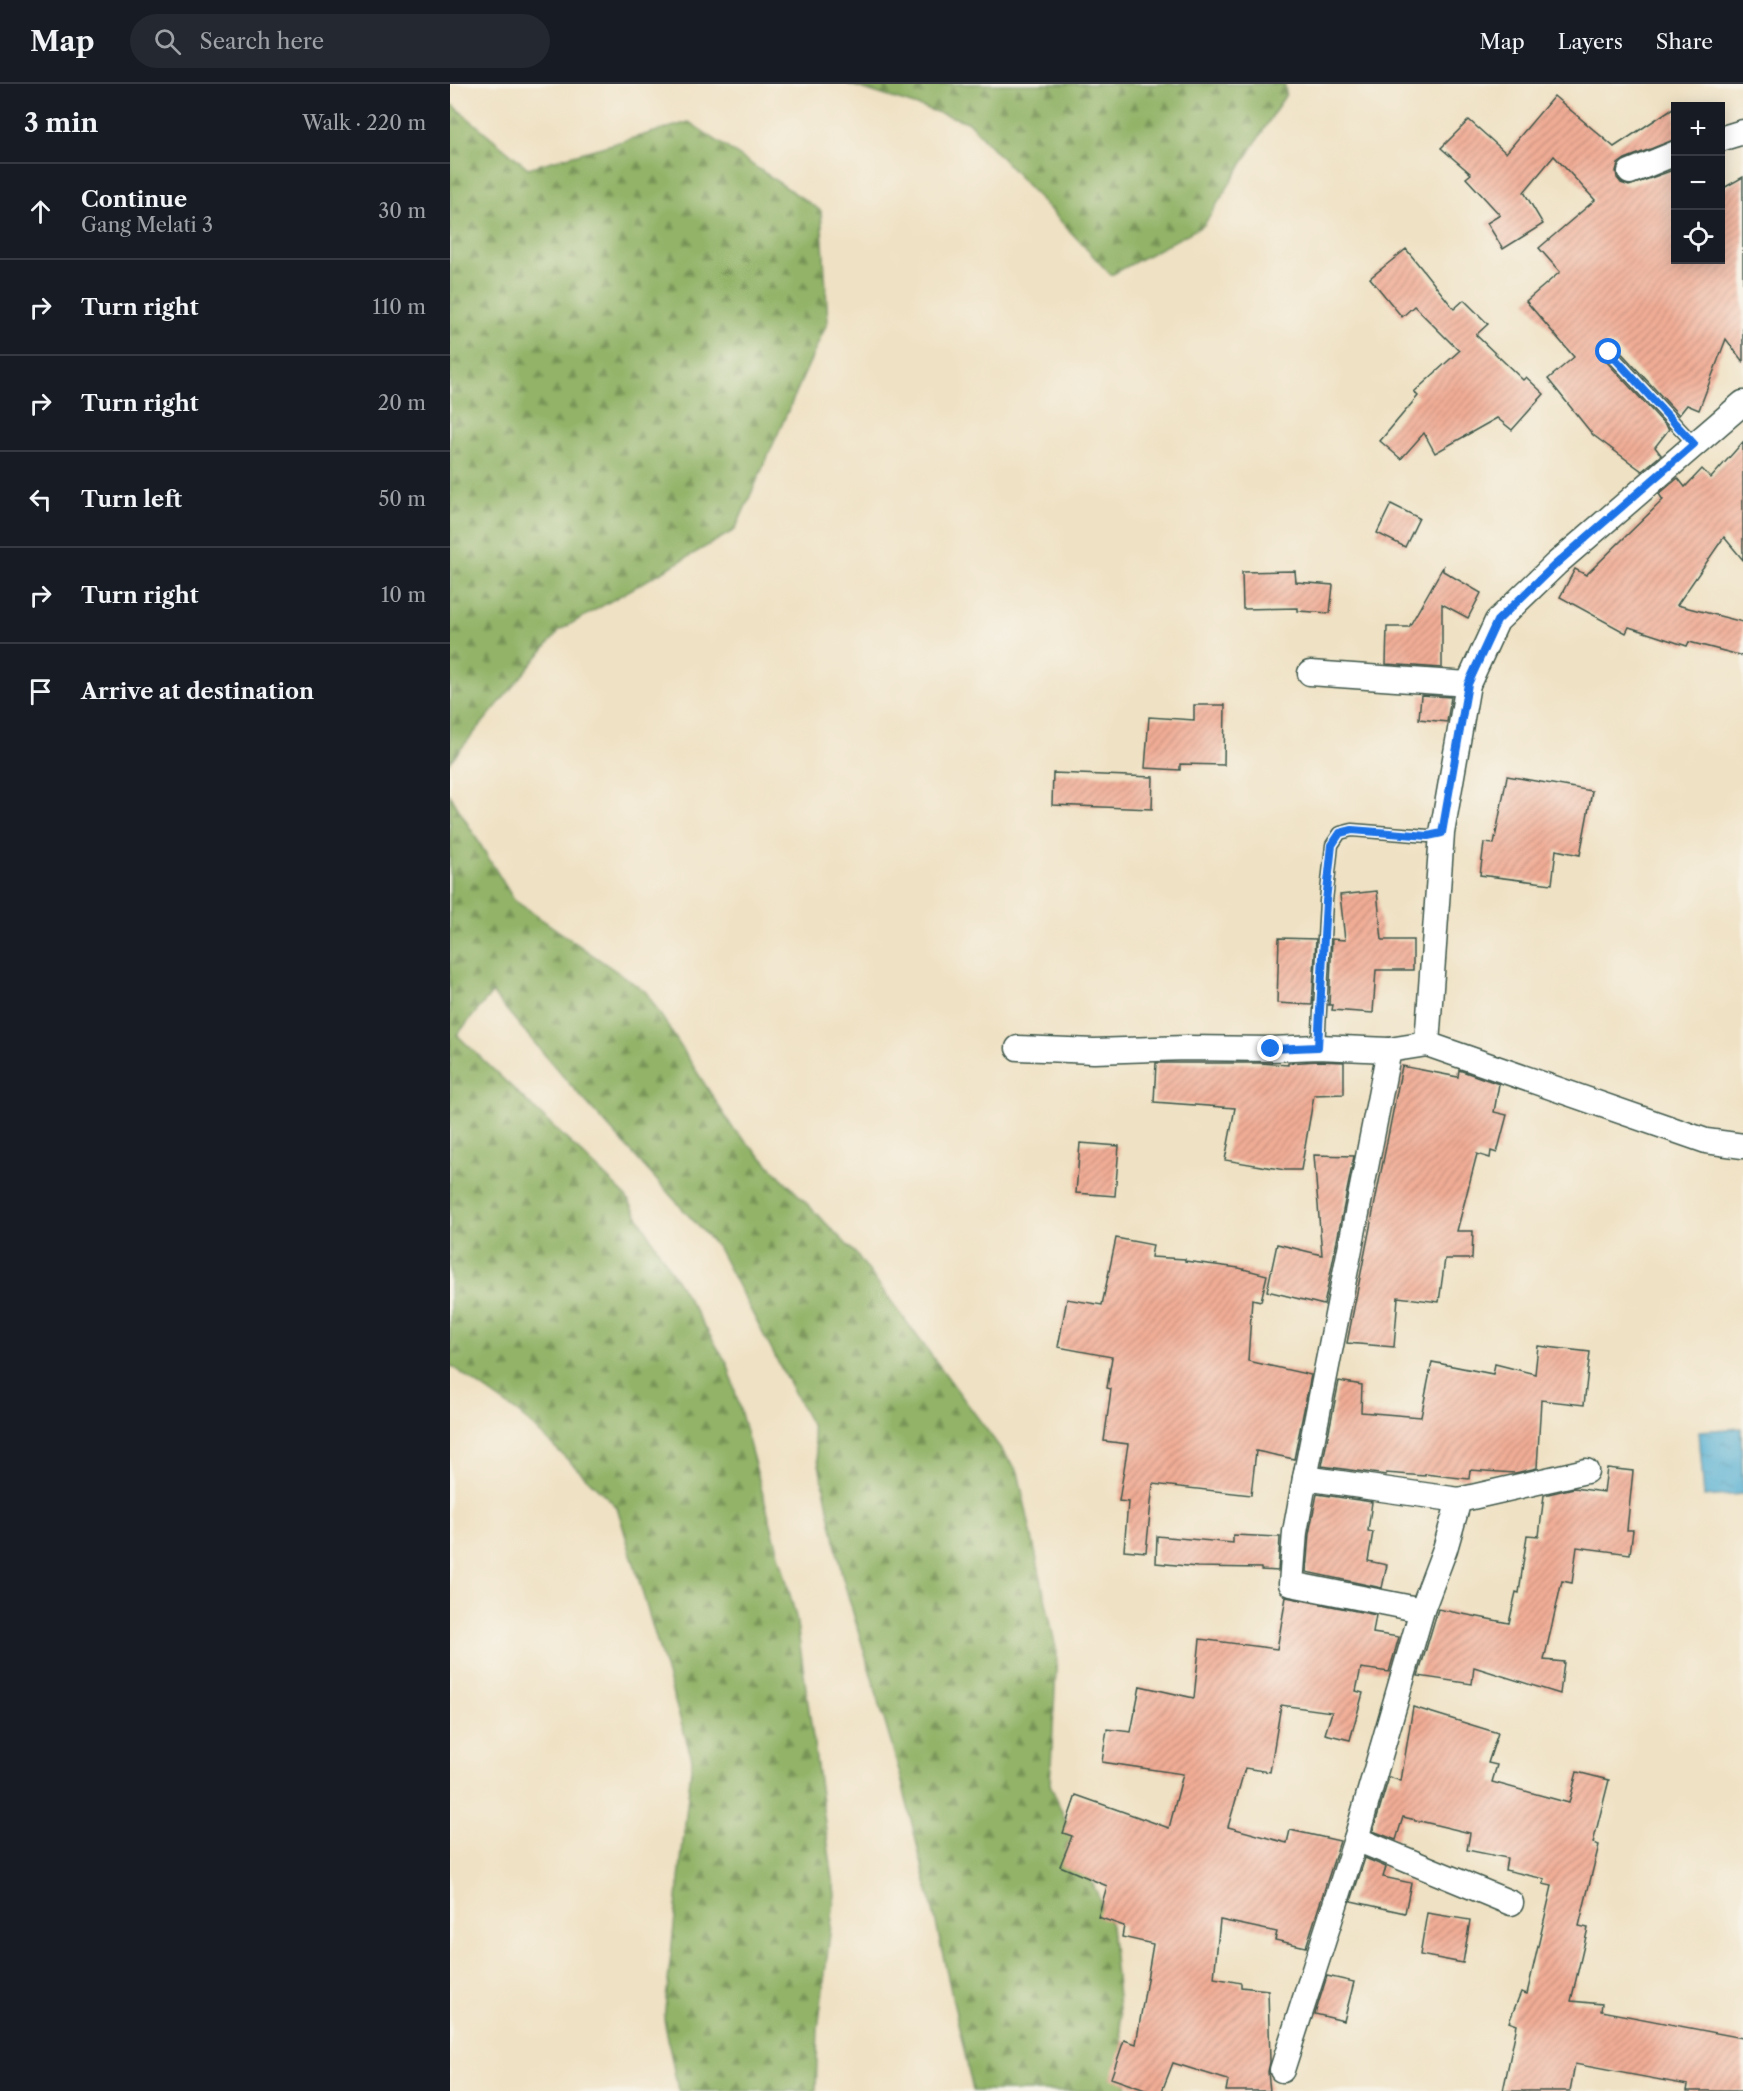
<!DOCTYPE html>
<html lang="en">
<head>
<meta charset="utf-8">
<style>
	:root { --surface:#171b24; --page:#242831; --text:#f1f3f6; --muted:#9ea1a6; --line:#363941 }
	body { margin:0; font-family:"Libre Caslon Text",serif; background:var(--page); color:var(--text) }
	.controls { position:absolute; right:18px; top:18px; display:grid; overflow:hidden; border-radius:0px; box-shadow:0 3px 15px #0003 }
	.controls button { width:54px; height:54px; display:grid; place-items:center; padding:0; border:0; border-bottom:2px solid var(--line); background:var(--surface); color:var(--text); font:30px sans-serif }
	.stop { position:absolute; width:18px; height:18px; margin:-14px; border:4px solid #1a73e8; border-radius:50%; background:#fff }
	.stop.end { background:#1a73e8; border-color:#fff; box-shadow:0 2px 6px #0008 }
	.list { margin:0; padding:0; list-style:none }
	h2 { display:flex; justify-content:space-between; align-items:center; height:78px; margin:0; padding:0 24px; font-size:26px }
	h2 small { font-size:20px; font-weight:400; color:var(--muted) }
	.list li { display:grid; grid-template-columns:39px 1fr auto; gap:18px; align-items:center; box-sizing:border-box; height:96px; padding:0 24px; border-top:2px solid var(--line) }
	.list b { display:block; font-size:22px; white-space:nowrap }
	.list p { margin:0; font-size:20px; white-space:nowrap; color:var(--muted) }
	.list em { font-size:20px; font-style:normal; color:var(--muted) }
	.icon { flex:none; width:33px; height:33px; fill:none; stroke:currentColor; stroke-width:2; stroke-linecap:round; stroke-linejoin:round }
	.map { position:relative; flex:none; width:1293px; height:2007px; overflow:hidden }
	header { display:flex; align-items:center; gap:36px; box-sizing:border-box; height:84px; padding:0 30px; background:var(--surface); border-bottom:2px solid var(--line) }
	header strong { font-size:28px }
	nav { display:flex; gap:33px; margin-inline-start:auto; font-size:21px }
	.search { width:420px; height:54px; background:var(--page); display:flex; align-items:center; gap:15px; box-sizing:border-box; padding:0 21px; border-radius:33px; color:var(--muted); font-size:22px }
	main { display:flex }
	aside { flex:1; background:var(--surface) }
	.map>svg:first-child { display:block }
	.forest { fill:url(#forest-firs); stroke:#58784e; stroke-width:1.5 }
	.water { fill:url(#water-ripples); stroke:#3a7683; stroke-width:1.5 }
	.building { fill:url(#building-hatch) }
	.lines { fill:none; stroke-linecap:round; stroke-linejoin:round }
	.lane-casing { stroke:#3e5649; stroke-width:15 }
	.street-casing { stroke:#3e5649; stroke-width:27 }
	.lane { stroke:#fff; stroke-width:12 }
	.street { stroke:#fff; stroke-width:24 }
	.route { stroke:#1a73e8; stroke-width:8 }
</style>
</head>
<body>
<header>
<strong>Map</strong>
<div class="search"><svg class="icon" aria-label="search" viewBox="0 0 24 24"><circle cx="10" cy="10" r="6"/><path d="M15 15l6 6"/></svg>Search here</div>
<nav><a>Map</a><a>Layers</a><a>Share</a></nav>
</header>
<main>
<aside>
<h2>3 min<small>Walk · 220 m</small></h2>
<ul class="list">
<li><svg class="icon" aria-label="ahead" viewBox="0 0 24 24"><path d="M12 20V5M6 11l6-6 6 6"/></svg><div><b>Continue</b><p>Gang Melati 3</p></div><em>30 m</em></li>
<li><svg class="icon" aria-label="right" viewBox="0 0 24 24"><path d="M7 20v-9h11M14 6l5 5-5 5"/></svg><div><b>Turn right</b></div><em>110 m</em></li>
<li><svg class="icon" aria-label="right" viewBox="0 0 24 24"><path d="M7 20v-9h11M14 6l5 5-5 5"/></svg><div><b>Turn right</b></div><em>20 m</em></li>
<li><svg class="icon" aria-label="left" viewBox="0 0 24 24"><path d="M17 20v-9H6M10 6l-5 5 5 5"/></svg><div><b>Turn left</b></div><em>50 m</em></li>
<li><svg class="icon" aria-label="right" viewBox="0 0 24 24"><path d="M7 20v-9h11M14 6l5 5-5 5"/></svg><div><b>Turn right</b></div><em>10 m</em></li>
<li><svg class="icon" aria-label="arrive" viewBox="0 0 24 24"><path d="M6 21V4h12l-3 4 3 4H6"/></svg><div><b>Arrive at destination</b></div></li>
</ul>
</aside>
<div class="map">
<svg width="1293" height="2007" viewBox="0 0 1293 2007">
	<defs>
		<pattern id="forest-firs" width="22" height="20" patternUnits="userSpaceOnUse" patternTransform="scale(1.5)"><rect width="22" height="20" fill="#92b367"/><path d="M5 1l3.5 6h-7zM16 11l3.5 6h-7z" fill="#779356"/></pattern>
		<pattern id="water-ripples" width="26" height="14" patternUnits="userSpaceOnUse" patternTransform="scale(1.5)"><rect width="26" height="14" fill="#55afd2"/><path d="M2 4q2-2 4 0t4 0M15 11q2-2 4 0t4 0" fill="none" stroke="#4690ab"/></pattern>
		<pattern id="building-hatch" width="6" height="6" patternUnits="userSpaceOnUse" patternTransform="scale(1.5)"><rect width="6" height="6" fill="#f2ad96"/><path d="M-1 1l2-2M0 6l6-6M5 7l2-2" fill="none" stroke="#c38e7b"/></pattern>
	</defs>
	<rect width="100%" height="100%" fill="#f7f3e8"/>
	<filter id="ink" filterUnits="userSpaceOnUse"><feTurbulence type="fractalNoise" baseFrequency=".0167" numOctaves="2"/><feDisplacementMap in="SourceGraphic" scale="12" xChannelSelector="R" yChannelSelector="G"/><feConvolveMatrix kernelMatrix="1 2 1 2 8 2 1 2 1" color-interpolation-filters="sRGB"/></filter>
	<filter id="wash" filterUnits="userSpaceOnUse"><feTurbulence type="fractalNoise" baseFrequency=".008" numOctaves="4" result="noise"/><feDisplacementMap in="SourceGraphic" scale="24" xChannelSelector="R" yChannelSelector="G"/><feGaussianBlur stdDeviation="1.35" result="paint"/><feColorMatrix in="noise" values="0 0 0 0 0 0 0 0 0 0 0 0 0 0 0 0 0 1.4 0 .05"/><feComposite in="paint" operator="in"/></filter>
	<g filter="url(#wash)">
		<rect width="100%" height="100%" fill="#efe1c3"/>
		<g class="forest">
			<path d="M398,0H835L836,10L754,141L661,191L518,38Z"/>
			<path d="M0,19L78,84L239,38L371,127L378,237L285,446L110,546L0,678Z"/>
			<path d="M0,711L64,816L196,908L282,1043L407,1171L568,1388L607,1569L600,1700L661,1842L677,2007H523L485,1835L450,1690L392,1491L361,1341L268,1164L117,997L42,909L7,951L175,1111L278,1281L346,1533L385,1810L368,1945L366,2007H228L214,1935L242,1675L167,1423L71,1331L0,1281Z"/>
		</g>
		<path class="water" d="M1291,1344L1293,1410L1254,1413L1249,1347Z"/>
		<g id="blocks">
			<g class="building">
				<path d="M1104,12L1164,63L1226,22V55L1175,75L1168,80L1166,87L1167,94L1171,99L1179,102L1226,85V176H1270V106L1293,93V278L1276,255L1249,326L1237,321L1229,331L1165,262L1158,260L1151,265L1153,274L1219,345L1205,363L1211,371L1192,387L1143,351L1098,295L1124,273L1076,217L1110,188L1089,164L1145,116L1104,72L1074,108L1093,140L1053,165L1037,139L1050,131L1016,94L1021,90L991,64L1019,36L1056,69Z"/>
				<path d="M956,165L1004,225L1014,216L1038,240L1026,251L1073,296L1076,293L1094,310L1062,346L1047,334L985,369L974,349L951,375L930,357L968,312L964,308L1009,267L964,222L952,233L920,194Z"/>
				<path d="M1293,358V476L1274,453L1227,521L1293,538V572L1239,558L1237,562L1179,543L1176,549L1110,513L1125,485L1136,491L1213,416L1209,410L1228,394L1235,403L1252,385L1261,394Z"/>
				<path d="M941,420L969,434L955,463L927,449Z"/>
				<path d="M993,483V487L1031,509L1018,534L992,520V584L936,580L937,543H959Z"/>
				<path d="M845,487L846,498L883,501L880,529L848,527V524L793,525L792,488Z"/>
				<path d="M971,611L1001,613L997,638L969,635Z"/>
				<path d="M744,621H775L774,681L730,680V686L695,684L699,633L744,636Z"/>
				<path d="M603,689L703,693L702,725L602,721Z"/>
				<path d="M1057,692L1142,707L1130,771L1106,766L1102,800L1030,791L1034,759L1044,760Z"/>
				<path d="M927,807L932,856H963V886H926L923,929L882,926L883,921H879L882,855L895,856L890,811Z"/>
				<path d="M829,854L866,855L862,921L827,919Z"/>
				<path d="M868,977L894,978V1010L864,1011L851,1086H835L775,1076L785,1024L704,1018L706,979H811L838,981V979Z"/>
				<path d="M952,982L1008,993L1009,986L1049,1000L1044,1028L1057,1031L1047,1069L1041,1067L1040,1074L1027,1070L1007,1147H1023L1022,1175H995L989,1218L948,1213L944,1263L897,1259Z"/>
				<path d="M630,1059L669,1062L665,1112L626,1109Z"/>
				<path d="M864,1071L904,1072L874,1221L817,1207L827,1160L872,1171Z"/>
				<path d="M666,1154L703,1161L701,1173L735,1175V1177L789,1184L817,1191L811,1217L802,1215L798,1277L861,1291L844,1375L806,1367L801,1411L703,1400L696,1468L674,1466L678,1418L669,1417L678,1360L654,1357L661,1305L657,1304L662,1273L608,1263L617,1215L652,1221Z"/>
				<path d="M1088,1262L1140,1268L1134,1321L1091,1316L1087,1384L1065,1389L1020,1386L1019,1395L975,1390V1392L936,1389V1391L872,1382L889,1297L912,1301L911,1328L971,1333L982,1278L1043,1290L1045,1280L1085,1290Z"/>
				<path d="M1157,1384L1183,1387L1177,1446H1183L1180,1470L1127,1463L1122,1499L1112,1497L1094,1576L1114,1578L1110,1610L1024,1583L1022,1600L968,1592L988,1525L1059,1539L1066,1508L1069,1509L1077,1451L1089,1452L1094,1411L1124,1404L1154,1408Z"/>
				<path d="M867,1410L922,1418L918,1447L923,1448L918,1477L937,1481L932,1504L856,1488L859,1450Z"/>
				<path d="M783,1451L830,1453L828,1487L811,1486V1484L747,1483L706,1479L707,1452L783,1459Z"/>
				<path d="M836,1513L926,1531L923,1549L949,1553L939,1588L911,1584L906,1607L913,1609L900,1656L875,1650L882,1628L831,1621L820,1688L795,1684L778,1743L837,1759L840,1746L890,1757L856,1863L825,1856L827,1848L770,1836L764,1894L791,1899V1903L818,1906L820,1978L818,1988L820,2007H776L778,1996L723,1979L712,2007H698L661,1994L674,1956L686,1960L703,1860L672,1853L674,1842L648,1833L657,1802L610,1782L622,1752L613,1749L626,1711L719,1744L733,1690L652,1678L657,1645L681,1648L690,1602L744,1614L750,1555L827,1565Z"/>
				<path d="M963,1623L1048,1649L1038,1679L1047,1681L1042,1698L1119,1719L1127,1688L1159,1696L1143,1759L1149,1761L1129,1842L1138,1844L1121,1917L1152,1920L1151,1927L1293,1954V2007H1237L1238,2001L1125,1980L1120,2007H1053L1067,1941L1059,1938L1071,1908L1077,1910L1102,1802L1093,1800L1095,1795L1055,1786L1057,1774L1017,1766L1020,1749L953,1733L946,1756L923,1747L939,1693L951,1697Z"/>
				<path d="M915,1774L936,1783L933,1793L961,1799L955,1829L901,1817Z"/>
				<path d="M977,1829L1020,1836L1013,1879L970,1871Z"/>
				<path d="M877,1892L904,1898L894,1937L865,1930Z"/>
			</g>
		</g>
	</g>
	<g filter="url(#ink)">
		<use href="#blocks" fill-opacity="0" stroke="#3e5649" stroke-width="1.5"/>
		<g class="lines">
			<defs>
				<g id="lane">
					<path d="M1159,268L1244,360"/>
					<path d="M868,963L876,817L882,761L890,749L902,746L978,752L992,749"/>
				</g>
				<g id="street">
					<path d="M1270,55L1293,48"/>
					<path d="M1180,88L1226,69"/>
					<path d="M1293,319L1106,480L1047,537L1018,600L992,749L977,960L1256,1057L1293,1062"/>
					<path d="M860,589L1018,600"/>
					<path d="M568,964L644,967L736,964L821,965L868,963L939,966"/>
					<path d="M855,1394L1009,1416"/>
					<path d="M972,1526L841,1500L845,1448L855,1394L939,966L977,960"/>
					<path d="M906,1755L1061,1819"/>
					<path d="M832,1986L906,1755L972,1526L995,1465L1009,1416L1136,1387"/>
				</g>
			</defs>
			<use href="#lane" class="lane-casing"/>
			<use href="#street" class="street-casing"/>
			<use href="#lane" class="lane"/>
			<use href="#street" class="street"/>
		</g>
	</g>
	<g class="lines" filter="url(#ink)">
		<path class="route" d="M821,965L868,963L876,817L882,761L890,749L902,746L978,752L992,749L1018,600L1047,537L1106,480L1244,360L1159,268"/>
	</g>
</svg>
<div class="controls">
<button>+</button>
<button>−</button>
<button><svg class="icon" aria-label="locate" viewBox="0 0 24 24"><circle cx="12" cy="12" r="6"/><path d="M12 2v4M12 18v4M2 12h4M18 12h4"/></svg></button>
</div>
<div class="stop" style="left:1159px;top:268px"></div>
<div class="stop end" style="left:821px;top:965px"></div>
</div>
</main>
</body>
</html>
